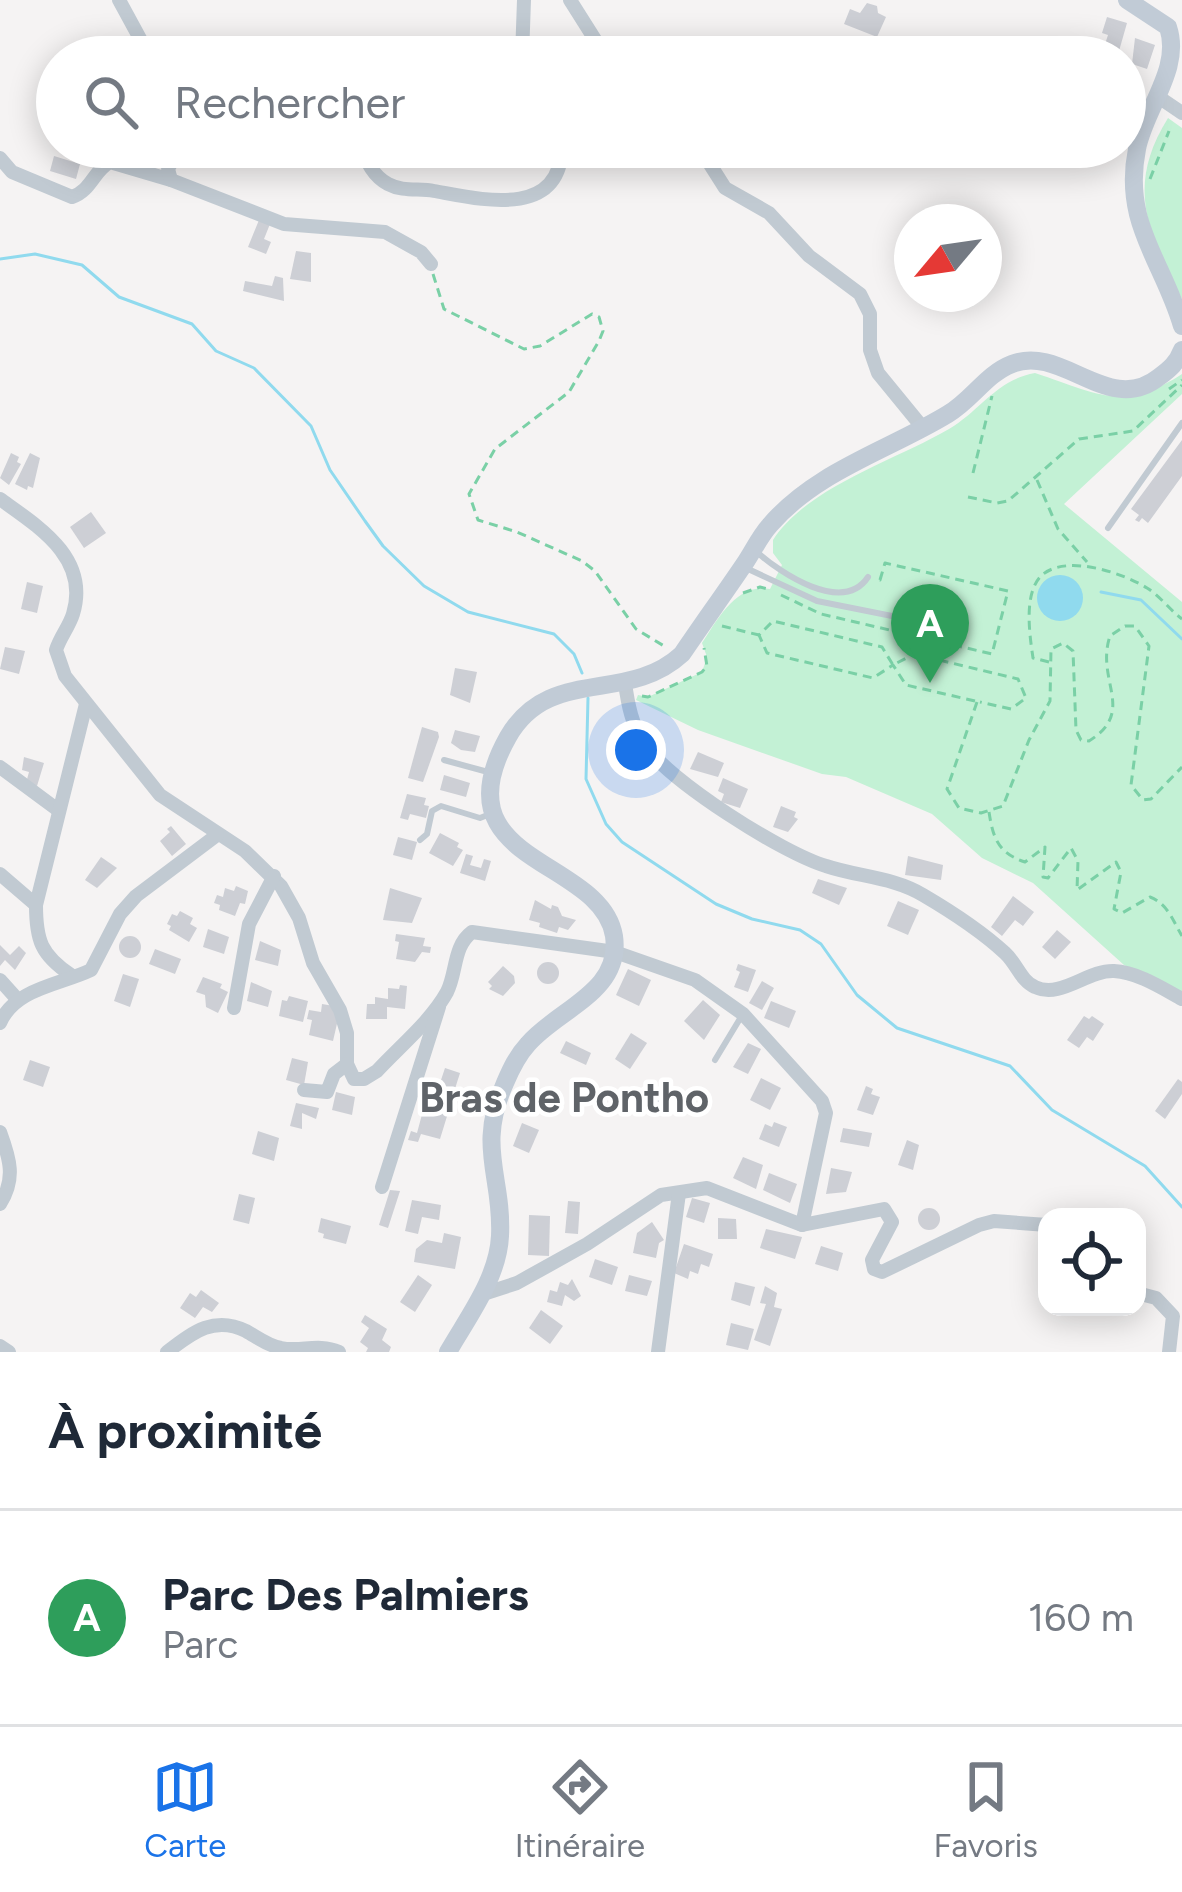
<!DOCTYPE html>
<html lang="fr">
<head>
<meta charset="utf-8">
<style>
	:root { --surface:#fff; --page:#f6f6f7; --text:#1f2937; --muted:#747a83; --line:#e0e1e3; --accent:#1a73e8 }
	body { margin:0; font-family:Figtree,sans-serif; background:var(--page); color:var(--text) }
	.controls { position:absolute; right:36px; bottom:36px; display:grid; overflow:hidden; border-radius:24px; box-shadow:0 6px 30px #0003 }
	.controls button { width:108px; height:108px; display:grid; place-items:center; padding:0; border:0; border-bottom:3px solid var(--line); background:var(--surface); color:var(--text); font:60px sans-serif }
	.compass { position:absolute; left:894px; top:204px; width:108px; height:108px; border-radius:50%; background:var(--surface); box-shadow:0 6px 30px #0003; rotate:241deg }
	.you { position:absolute; left:636px; top:750px; width:42px; height:42px; margin:-30px; border:9px solid #fff; border-radius:50%; background:#1a73e8; box-shadow:0 0 0 18px #1a73e833 }
	.badge { display:grid; place-items:center; width:78px; height:78px; border-radius:50%; background:var(--accent); color:#fff; font-size:39px; font-weight:700 }
	.pin { position:absolute; translate:-50% -99px; filter:drop-shadow(0 3px 6px #0008) }
	.pin::after { content:''; position:absolute; top:63px; width:42px; height:36px; background:inherit; clip-path:polygon(0 0,100% 0,50% 100%) }
	.list { margin:0; padding:0; list-style:none }
	h2 { display:flex; justify-content:space-between; align-items:center; height:156px; margin:0; padding:0 48px; font-size:51px }
	h2 small { font-size:39px; font-weight:400; color:var(--muted) }
	.list li { display:grid; grid-template-columns:78px 1fr auto; gap:36px; align-items:center; box-sizing:border-box; height:216px; padding:0 48px; border-top:3px solid var(--line) }
	.list b { display:block; font-size:45px; white-space:nowrap }
	.list p { margin:0; font-size:39px; white-space:nowrap; color:var(--muted) }
	.list em { font-size:39px; font-style:normal; color:var(--muted) }
	.icon { flex:none; width:66px; height:66px; fill:none; stroke:currentColor; stroke-width:2; stroke-linecap:round; stroke-linejoin:round }
	.map { position:relative; flex:none; width:1182px; height:1352px; overflow:hidden }
	.search { position:absolute; background:var(--surface); box-shadow:0 6px 30px #0003; left:36px; right:36px; top:36px; height:132px; display:flex; align-items:center; gap:30px; box-sizing:border-box; padding:0 42px; border-radius:66px; color:var(--muted); font-size:45px }
	.sheet { height:372px; background:var(--surface) }
	nav { display:flex; justify-content:space-around; align-items:center; box-sizing:border-box; height:168px; border-top:3px solid var(--line); background:var(--surface); font-size:33px; color:var(--muted) }
	nav a { display:grid; justify-items:center; gap:6px }
	nav .on { color:var(--accent) }
	.map>svg:first-child { display:block }
	.green { fill:#c3f1d5 }
	.water { fill:#90daee }
	.lines { fill:none; stroke-linecap:round; stroke-linejoin:round }
	.stream { stroke:#90daee; stroke-width:3 }
	.building { fill:#cdcfd5 }
	.path { stroke:#7ad0a6; stroke-width:3; stroke-dasharray:9 6; stroke-linecap:butt }
	.lane { stroke:#c1cad2; stroke-width:6 }
	.street { stroke:#c1cad2; stroke-width:14 }
	.secondary { stroke:#c1cbd6; stroke-width:18 }
	.labels { text-anchor:middle; dominant-baseline:central; stroke-width:9; stroke-linejoin:round; paint-order:stroke }
	.quarter-label { font-size:42px; font-weight:bold; fill:#5f6368; stroke:#fff }
</style>
</head>
<body>
<div class="map">
<svg width="1182" height="1352" viewBox="0 0 1182 1352">
	<rect width="100%" height="100%" fill="#f5f3f3"/>
	<g class="green">
		<path d="M1168,118L1182,128V299C1148,233 1125,187 1168,118Z"/>
		<path d="M1035,373C1096,393 1122,413 1182,374V394L1064,504L1182,602V994L1124,965L1033,883L982,858L932,814L846,777L822,774L698,730L636,700L638,695L648,697L702,672L707,657L702,643C717,620 737,582 770,589L782,565L773,553V540C807,487 896,460 949,429C981,410 996,380 1035,373Z"/>
	</g>
	<circle class="water" cx="1060" cy="598" r="23"/>
	<g class="lines">
		<g class="stream">
			<path d="M0,259L35,254L82,265L119,297L192,324L216,351L254,368L311,426L330,470L365,521L383,546L424,586L468,612L554,634L574,654L582,673"/>
			<path d="M1101,592L1141,600L1182,639"/>
			<path d="M588,698L586,779L606,824L622,842L716,904L752,919L800,930L821,944L857,995L897,1028L1010,1066L1052,1110L1145,1166L1182,1207"/>
		</g>
	</g>
	<g class="building">
		<path d="M867,3L877,6L878,13L886,17L877,37L844,24L850,9L860,13Z"/>
		<path d="M1107,17L1127,23L1119,51L1104,47L1108,35L1102,33Z"/>
		<path d="M1135,38L1155,45L1147,69L1132,64Z"/>
		<path d="M54,156L80,164L76,179L50,171Z"/>
		<path d="M259,220L270,224L264,239L271,242L266,254L248,247Z"/>
		<path d="M296,251L311,253V282L290,279Z"/>
		<path d="M275,276L283,278L284,301L243,291L245,281L272,286Z"/>
		<path d="M1182,440V476L1148,523L1142,518L1139,522L1135,520L1139,515L1131,509Z"/>
		<path d="M11,453L19,457L17,462L21,464L9,485L0,478Z"/>
		<path d="M30,453L40,458L33,488L28,486L27,490L15,484Z"/>
		<path d="M91,512L106,533L84,548L70,527Z"/>
		<path d="M27,582L43,586L37,613L21,609Z"/>
		<path d="M5,647L25,651L19,674L0,669Z"/>
		<path d="M455,668L477,672L470,703L450,695Z"/>
		<path d="M422,727L438,732L439,737L423,782L408,778Z"/>
		<path d="M455,730L480,736L475,752L461,750L451,743Z"/>
		<path d="M698,752L724,763L718,777L690,769Z"/>
		<path d="M24,757L44,763L37,786L26,783L29,772L22,770Z"/>
		<path d="M444,775L470,783L466,797L440,790Z"/>
		<path d="M723,778L748,789L740,808L721,802L724,794L718,791Z"/>
		<path d="M407,794L426,798L424,805L429,806L426,818L410,814L408,820L400,818Z"/>
		<path d="M781,806L796,812L794,817L798,819L788,832L773,827Z"/>
		<path d="M171,826L186,844L172,856L160,841L170,832L167,829Z"/>
		<path d="M440,833L459,843L457,847L463,850L453,866L429,853Z"/>
		<path d="M398,837L417,842L412,860L393,855Z"/>
		<path d="M466,854L473,856L470,865L481,868L484,859L491,861L485,881L460,873Z"/>
		<path d="M908,856L943,865L941,880L905,875Z"/>
		<path d="M101,857L117,868L97,888L85,880Z"/>
		<path d="M818,879L847,888L839,905L812,893Z"/>
		<path d="M236,886L248,891L245,904L240,903L235,916L219,910L220,905L214,903L217,895L223,897L225,888L234,891Z"/>
		<path d="M390,888L422,898L412,923L383,920Z"/>
		<path d="M1013,896L1034,912L1023,926L1015,920L1002,936L991,927Z"/>
		<path d="M535,900L551,909L552,905L558,907L562,916L576,920L568,930L559,927L557,933L539,927L540,923L529,920Z"/>
		<path d="M898,901L919,910L908,935L887,926Z"/>
		<path d="M180,911L193,918L190,924L197,928L189,942L169,930L171,926L167,924L172,914L177,916Z"/>
		<path d="M208,929L229,937L224,954L203,947Z"/>
		<path d="M1057,930L1071,942L1055,959L1042,947Z"/>
		<path d="M396,934L425,938L423,946L431,947L430,953L422,952L415,962L396,959L399,942L395,941Z"/>
		<circle cx="130" cy="947" r="11"/>
		<path d="M260,941L281,950L278,966L255,960Z"/>
		<path d="M0,945L10,955L19,946L26,953L15,970L5,960L0,966Z"/>
		<path d="M155,949L181,959L175,974L149,964Z"/>
		<circle cx="548" cy="973" r="11"/>
		<path d="M738,964L756,970L748,992L734,987L740,972L736,970Z"/>
		<path d="M503,966L514,976L515,983L503,996L489,989L492,986L488,982Z"/>
		<path d="M628,969L651,980L639,1006L616,995Z"/>
		<path d="M123,974L139,979L130,1007L114,1001Z"/>
		<path d="M203,977L222,984L220,988L228,992L218,1013L206,1007L205,995L196,992Z"/>
		<path d="M762,981L774,988L762,1010L749,1003Z"/>
		<path d="M251,982L272,991L268,1007L247,1001Z"/>
		<path d="M400,985L407,986L405,1009L387,1007V1019H366L367,1004H375V997L388,999V988L399,989Z"/>
		<path d="M289,996L308,1001L303,1022L279,1016L282,1000L287,1001Z"/>
		<path d="M703,1000L720,1015L704,1040L684,1021Z"/>
		<path d="M771,1001L796,1011L789,1028L764,1018Z"/>
		<path d="M322,1004L334,1006L339,1015L333,1041L309,1035L312,1020L307,1019L309,1010L321,1012Z"/>
		<path d="M1084,1016L1089,1019L1092,1016L1104,1024L1093,1041L1087,1037L1079,1048L1067,1040Z"/>
		<path d="M631,1033L647,1043L630,1069L615,1059Z"/>
		<path d="M566,1041L591,1053L586,1065L560,1053Z"/>
		<path d="M748,1043L761,1049L748,1074L733,1067Z"/>
		<path d="M292,1058L308,1062L304,1085L286,1080Z"/>
		<path d="M30,1060L50,1067L43,1087L23,1080Z"/>
		<path d="M445,1068L460,1073L453,1095L438,1089Z"/>
		<path d="M761,1078L781,1088L770,1110L750,1100Z"/>
		<path d="M1178,1079L1182,1082V1094L1165,1119L1155,1111Z"/>
		<path d="M866,1086L873,1089L871,1094L880,1097L873,1115L857,1110Z"/>
		<path d="M647,1088L665,1094L658,1115L640,1109Z"/>
		<path d="M336,1092L355,1097L352,1115L332,1110Z"/>
		<path d="M296,1103L319,1108L316,1119L302,1113V1129L290,1126Z"/>
		<path d="M424,1107L448,1113L440,1139L421,1134L418,1142L408,1140L411,1131L417,1133Z"/>
		<path d="M774,1122L787,1127L779,1147L759,1139L765,1124L772,1127Z"/>
		<path d="M522,1123L539,1130L529,1153L513,1146Z"/>
		<path d="M843,1128L872,1133L869,1147L840,1142Z"/>
		<path d="M258,1131L279,1138L274,1161L252,1154Z"/>
		<path d="M907,1140L919,1145L913,1170L898,1165Z"/>
		<path d="M743,1157L763,1165L756,1189L733,1178Z"/>
		<path d="M831,1168L852,1172L846,1192L826,1194Z"/>
		<path d="M769,1173L797,1184L790,1203L763,1190Z"/>
		<path d="M390,1190L400,1191L388,1228L379,1225Z"/>
		<path d="M239,1194L255,1198L249,1224L233,1220Z"/>
		<path d="M692,1198L710,1203L704,1223L686,1217Z"/>
		<path d="M412,1200L441,1205L439,1220L422,1217L418,1234L405,1231Z"/>
		<path d="M568,1201L580,1202L578,1234L565,1233Z"/>
		<circle cx="929" cy="1219" r="11"/>
		<path d="M529,1215L550,1216L549,1256L528,1255Z"/>
		<path d="M321,1218L351,1226L346,1244L323,1238L324,1234L318,1232Z"/>
		<path d="M718,1218L736,1219L737,1239H718Z"/>
		<path d="M652,1222L664,1240L659,1243L656,1258L633,1253L637,1233Z"/>
		<path d="M766,1229L802,1237L795,1259L760,1248Z"/>
		<path d="M444,1233L461,1237L455,1269L414,1262L416,1249L427,1240L442,1243Z"/>
		<path d="M684,1244L713,1254L709,1267L701,1264L698,1274L690,1271L688,1279L674,1273Z"/>
		<path d="M821,1246L843,1253L838,1271L815,1264Z"/>
		<path d="M595,1259L618,1267L612,1285L589,1277Z"/>
		<path d="M418,1275L432,1285L415,1312L400,1302Z"/>
		<path d="M629,1275L652,1281L647,1296L625,1291Z"/>
		<path d="M572,1279L581,1296L574,1301L565,1295L562,1306L547,1302L550,1290L557,1292L560,1282L568,1285Z"/>
		<path d="M735,1282L755,1287L750,1306L731,1300Z"/>
		<path d="M765,1286L777,1293L774,1307L782,1309L770,1346L754,1340L766,1304L760,1303Z"/>
		<path d="M201,1290L219,1303L212,1312L203,1307L195,1318L180,1308L190,1293L196,1297Z"/>
		<path d="M541,1310L563,1326L550,1344L529,1328Z"/>
		<path d="M365,1315L387,1329L382,1340L391,1347L389,1352H366L368,1348L360,1342L369,1328L361,1322Z"/>
		<path d="M731,1323L754,1329L748,1350L726,1345Z"/>
	</g>
	<g class="lines">
		<g class="path">
			<path d="M1150,179L1169,131"/>
			<path d="M433,274L444,309L524,349L540,346L592,314L599,317L603,331L599,341L569,392L495,449L469,494L478,520L517,532L582,561L595,571L636,629L664,646"/>
			<path d="M1169,389L1182,380"/>
			<path d="M973,473L992,396"/>
			<path d="M1037,480L1058,529L1087,562"/>
			<path d="M968,497L997,503L1008,501L1079,439L1133,431L1182,385"/>
			<path d="M743,593L760,587L768,589"/>
			<path d="M781,595L821,614L992,654L1008,591L885,563L880,580L875,579"/>
			<path d="M722,626L759,635"/>
			<path d="M1049,662L1033,658C1030,637 1023,594 1041,576C1065,553 1123,573 1147,588C1160,596 1170,610 1182,619"/>
			<path d="M642,696L648,697L702,672L707,666L704,648"/>
			<path d="M975,701L906,685L893,665L873,678L767,653L759,635L773,621L882,647L893,665L914,654L1018,679L1026,698L1011,709L980,702"/>
			<path d="M977,702L947,789L959,808L981,813L1003,806L1029,740L1050,701L1051,649L1063,643L1073,651L1076,730L1081,740L1089,741C1137,711 1095,681 1110,636L1125,626H1135L1149,646L1131,785L1143,800L1151,799L1182,767"/>
			<path d="M989,812C993,838 998,853 1025,862L1045,847L1043,877L1048,878L1071,848L1078,861L1077,890L1116,862L1121,872L1114,909L1122,913L1150,897C1168,904 1173,921 1182,936"/>
		</g>
		<g class="lane">
			<path d="M1108,528L1182,423"/>
			<path d="M757,552C780,573 843,615 868,577"/>
			<path d="M746,568L817,601L897,617"/>
			<path d="M444,760L488,772"/>
			<path d="M420,840L427,834L432,811L441,806L480,818L490,814"/>
			<path d="M715,1060L741,1017"/>
		</g>
		<g class="street">
			<path d="M119,0L150,57"/>
			<path d="M570,0L606,57"/>
			<path d="M522,57L524,0"/>
			<path d="M1157,96L1182,113"/>
			<path d="M179,147L238,154L266,147"/>
			<path d="M361,147C367,162 373,176 388,184C403,192 419,188 434,191C479,199 560,220 562,147"/>
			<path d="M699,147L725,188L769,213L809,256L860,294L870,314V350L878,373L923,428"/>
			<path d="M0,158L12,172L72,197C91,191 94,170 110,162L171,180L284,224L385,232L421,252L431,264"/>
			<path d="M171,180L168,169L179,148"/>
			<path d="M0,499C39,527 90,558 73,614C69,627 60,637 56,650L65,676L160,795L245,851L281,886L299,918L313,963L340,1010L347,1033V1064L354,1079H364L377,1071C399,1047 431,1021 447,992C457,972 453,946 472,932L615,952L695,980L743,1014L822,1101L826,1113L802,1225"/>
			<path d="M625,683C628,705 632,725 644,744C669,781 782,853 826,866C859,877 893,877 923,895C952,912 980,930 1005,953C1017,964 1021,981 1035,987C1061,999 1087,970 1114,971C1137,972 1162,988 1182,999"/>
			<path d="M0,767L58,810"/>
			<path d="M0,874L36,905"/>
			<path d="M71,975C41,955 36,940 36,905L86,704"/>
			<path d="M0,980L18,1000"/>
			<path d="M234,1008L249,924L274,876"/>
			<path d="M0,1023C15,988 60,985 91,970L120,914L136,896L217,835"/>
			<path d="M304,1090L327,1092L334,1074L347,1064"/>
			<path d="M0,1132C10,1159 16,1179 0,1204"/>
			<path d="M382,1187L439,1007"/>
			<path d="M1137,1293L1156,1298L1173,1316L1169,1352"/>
			<path d="M480,1295L517,1283L587,1244L661,1195L707,1188L802,1225L884,1209L892,1222L872,1260L874,1269L882,1272L979,1225L994,1221L1047,1225"/>
			<path d="M0,1346L9,1352"/>
			<path d="M167,1352C192,1333 214,1315 246,1331C257,1337 268,1346 281,1348C301,1352 318,1343 339,1352"/>
			<path d="M658,1352L679,1193"/>
		</g>
		<g class="secondary">
			<path d="M1127,0L1168,27C1182,69 1145,108 1137,149C1122,223 1163,261 1182,326"/>
			<path d="M448,1352C468,1317 498,1278 500,1236C503,1176 476,1148 505,1083C511,1069 517,1056 528,1044C558,1009 622,992 614,936C601,857 436,865 508,737C549,665 627,705 682,654C703,623 724,594 745,563C753,551 760,536 770,525C816,471 889,450 948,414C972,400 986,374 1012,364C1062,344 1109,417 1159,377C1170,369 1177,363 1182,350"/>
		</g>
	</g>
	<g class="labels">
		<g class="quarter-label">
			<text x="564" y="1097">Bras de Pontho</text>
		</g>
	</g>
</svg>
<div class="controls">
<button><svg class="icon" aria-label="locate" viewBox="0 0 24 24"><circle cx="12" cy="12" r="6"/><path d="M12 2v4M12 18v4M2 12h4M18 12h4"/></svg></button>
</div>
<svg class="compass" viewBox="-18 -18 36 36"><path d="M0-13l5 13h-10z" fill="#e53935"/><path d="M0 13l5-13h-10z" fill="#747a83"/></svg>
<div class="you"></div>
<div class="pin badge" style="left:930px;top:683px;background:#2e9e5b">A</div>
<div class="search"><svg class="icon" aria-label="search" viewBox="0 0 24 24"><circle cx="10" cy="10" r="6"/><path d="M15 15l6 6"/></svg>Rechercher</div>
</div>
<section class="sheet">
<h2>À proximité<small></small></h2>
<ul class="list">
<li><span class="badge" style="background:#2e9e5b">A</span><div><b>Parc Des Palmiers</b><p>Parc</p></div><em>160 m</em></li>
</ul>
</section>
<nav>
<a class="on"><svg class="icon" aria-label="map" viewBox="0 0 24 24"><path d="M3 6l6-2 6 2 6-2v14l-6 2-6-2-6 2zM9 4v14M15 6v14"/></svg>Carte</a>
<a><svg class="icon" aria-label="directions" viewBox="0 0 24 24"><path d="M12 3l9 9-9 9-9-9zM9 14v-3h6M13 9l2 2-2 2"/></svg>Itinéraire</a>
<a><svg class="icon" aria-label="saved" viewBox="0 0 24 24"><path d="M7 4h10v16l-5-4-5 4z"/></svg>Favoris</a>
</nav>
</body>
</html>
